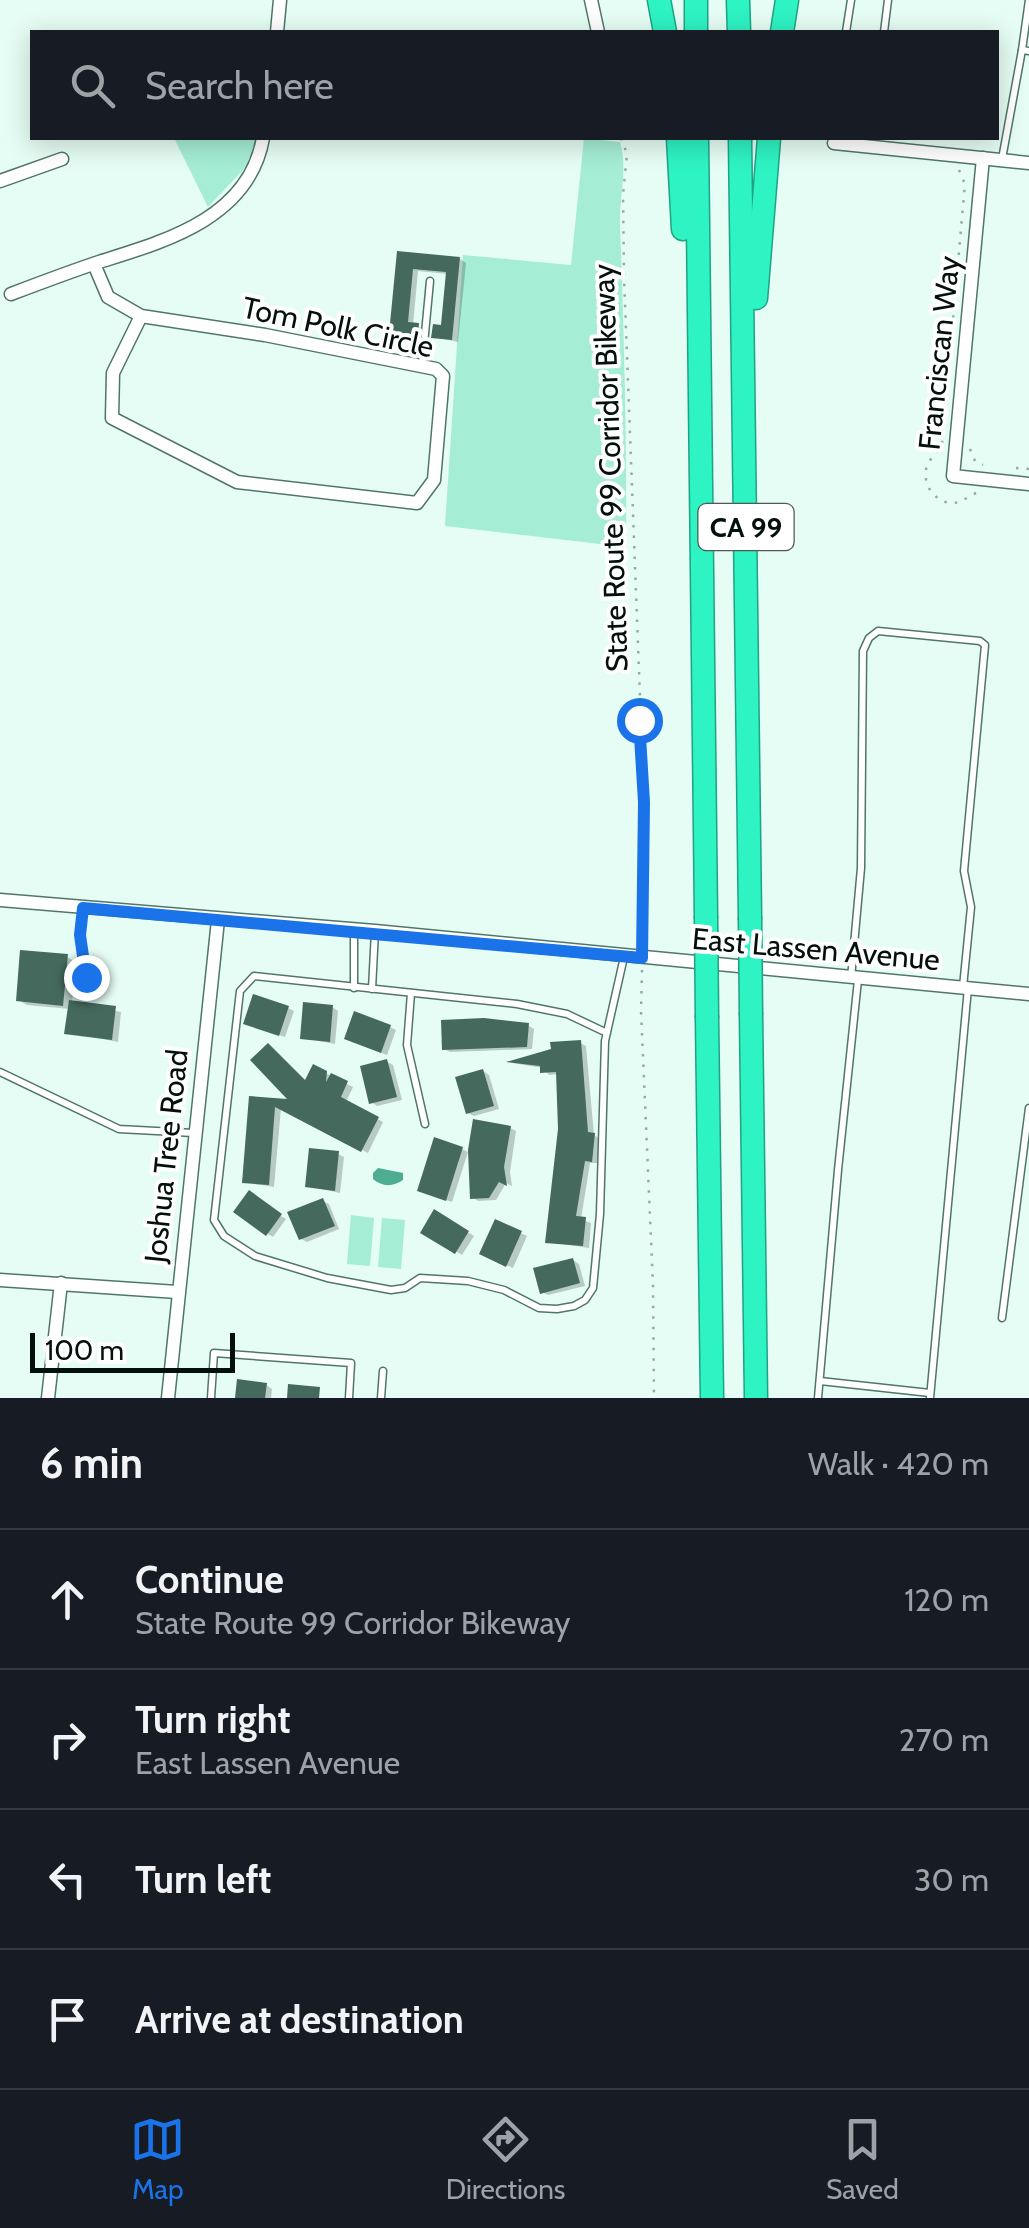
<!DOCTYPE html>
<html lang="en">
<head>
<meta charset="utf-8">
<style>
	:root { --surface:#171b24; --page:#242831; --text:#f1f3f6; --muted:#9ea1a6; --line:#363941; --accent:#1a73e8 }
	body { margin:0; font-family:Cabin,sans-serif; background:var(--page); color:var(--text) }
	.scale { position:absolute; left:30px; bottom:25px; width:205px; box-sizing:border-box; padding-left:10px; border:5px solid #03100b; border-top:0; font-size:28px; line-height:35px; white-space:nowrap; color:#03100b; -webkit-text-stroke:8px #fff; paint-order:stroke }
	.stop { position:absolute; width:30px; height:30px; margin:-22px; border:8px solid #1a73e8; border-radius:50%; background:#fff }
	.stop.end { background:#1a73e8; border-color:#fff; box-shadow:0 2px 10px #0008 }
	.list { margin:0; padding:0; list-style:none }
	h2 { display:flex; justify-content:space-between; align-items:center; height:130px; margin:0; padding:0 40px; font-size:42px }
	h2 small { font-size:32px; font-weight:400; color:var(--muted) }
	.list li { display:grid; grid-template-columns:65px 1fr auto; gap:30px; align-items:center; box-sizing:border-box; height:140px; padding:0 40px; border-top:2px solid var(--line) }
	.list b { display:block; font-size:38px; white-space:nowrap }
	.list p { margin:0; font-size:32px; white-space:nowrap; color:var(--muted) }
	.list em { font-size:32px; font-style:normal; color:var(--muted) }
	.icon { flex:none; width:55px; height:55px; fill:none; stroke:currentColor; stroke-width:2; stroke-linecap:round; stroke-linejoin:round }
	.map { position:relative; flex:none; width:1029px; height:1398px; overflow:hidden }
	.search { position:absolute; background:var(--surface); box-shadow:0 5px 25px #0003; left:30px; right:30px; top:30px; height:110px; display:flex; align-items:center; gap:25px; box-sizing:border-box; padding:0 35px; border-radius:0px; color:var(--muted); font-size:38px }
	.sheet { height:690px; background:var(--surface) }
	nav { display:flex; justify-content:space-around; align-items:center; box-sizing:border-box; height:140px; border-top:2px solid var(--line); background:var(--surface); font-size:28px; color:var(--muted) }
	nav a { display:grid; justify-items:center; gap:5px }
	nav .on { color:var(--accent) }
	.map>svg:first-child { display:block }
	.green { fill:#a5edd4 }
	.water { fill:#4ead90 }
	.shadow { fill:#0003 }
	.building { fill:#456a5d }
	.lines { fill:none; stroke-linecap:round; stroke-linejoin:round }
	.service-casing { stroke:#507669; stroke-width:9 }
	.minor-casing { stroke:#507669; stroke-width:15 }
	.motorway-casing { stroke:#1fa483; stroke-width:25 }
	.path { stroke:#96aaa2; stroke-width:2.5; stroke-dasharray:2.5 8; stroke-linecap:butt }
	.service { stroke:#fff; stroke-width:6 }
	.minor { stroke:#fff; stroke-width:12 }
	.motorway { stroke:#2ef3c3; stroke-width:22 }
	.motorway-bridge-casing { stroke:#1fa483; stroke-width:25; stroke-linecap:butt }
	.motorway-bridge { stroke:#2ef3c3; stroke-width:22 }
	.route { stroke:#1a73e8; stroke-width:12 }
	.labels { text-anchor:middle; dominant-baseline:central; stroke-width:8; stroke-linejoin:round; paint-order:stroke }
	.shield { fill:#fff; stroke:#4f5854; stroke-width:2.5 }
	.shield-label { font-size:28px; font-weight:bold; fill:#03100b }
	.street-label { font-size:30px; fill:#03100b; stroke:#fff }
</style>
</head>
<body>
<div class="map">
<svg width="1029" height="1398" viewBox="0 0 1029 1398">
	<rect width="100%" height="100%" fill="#e5fdf4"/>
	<g class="green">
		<path d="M174,138H259L244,169L208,207Z"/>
		<path d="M584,138L620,142C628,167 619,199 620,226C624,333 627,440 626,547L445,526L463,255L571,265Z"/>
		<path d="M351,1215L374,1218L370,1266L347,1264Z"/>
		<path d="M382,1218L405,1220L401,1269L378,1267Z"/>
	</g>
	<path class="water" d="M378,1168L403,1173V1180C393,1187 382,1187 373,1179V1173Z"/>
	<g class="shadow">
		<path d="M400,253L460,259L466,263L458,342L434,337L443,328L448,274L418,271L413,325L424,329L423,339L392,333Z"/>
		<path d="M67,957L76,962L72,1003L121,1012L118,1042L67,1032L70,1009L27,1005L18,1000Z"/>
		<path d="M332,1007L338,1011L335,1044L302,1038Z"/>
		<path d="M288,1008L294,1011L285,1037L252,1026Z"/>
		<path d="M529,1026L534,1029L532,1049L450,1052L444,1049Z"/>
		<path d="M390,1027L396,1030L387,1055L353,1042Z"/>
		<path d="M580,1043L586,1046L594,1135L600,1139L597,1163H590L581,1219L591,1223L589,1248L548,1242L559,1129V1074L549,1075L543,1068L512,1063Z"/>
		<path d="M269,1046L307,1082L314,1067L353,1087L346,1102L383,1122L368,1153L281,1108L274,1187L244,1182L251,1098L293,1102Z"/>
		<path d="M387,1062L393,1065L402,1100L377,1106L371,1102Z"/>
		<path d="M483,1071L489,1075L499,1109L474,1116L468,1113Z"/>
		<path d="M510,1128L516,1131L510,1172L512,1186L506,1183L496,1200L478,1201L472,1197Z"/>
		<path d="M462,1149L468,1152L452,1202L425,1193Z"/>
		<path d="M338,1154L344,1157L340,1193L307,1186Z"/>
		<path d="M323,1201L329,1204L339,1229L307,1242L301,1239Z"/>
		<path d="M270,1210L286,1219L273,1237L268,1234Z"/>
		<path d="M435,1212L474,1236L462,1255L423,1232Z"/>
		<path d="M496,1222L527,1236L513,1268L488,1257Z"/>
		<path d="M573,1260L579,1264L585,1286L548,1295L542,1292Z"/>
		<path d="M266,1385L272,1389L271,1398H238Z"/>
	</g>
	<g class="building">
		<path d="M397,251L460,257L452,340L431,338L433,324L441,325L446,272L413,269L408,322L419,323L418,337L389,334Z"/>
		<path d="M20,950L68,954L63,1006L16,1001Z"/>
		<path d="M253,994L289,1006L279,1036L243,1024Z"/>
		<path d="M69,1000L116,1006L112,1040L64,1034Z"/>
		<path d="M303,1002L333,1005L330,1042L300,1039Z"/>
		<path d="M354,1011L391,1025L381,1053L344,1039Z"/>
		<path d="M484,1018L529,1023L527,1047L442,1050L441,1020Z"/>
		<path d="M581,1040L588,1132L595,1133L592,1162L585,1161L576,1216L586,1217L583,1246L545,1243L558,1129L556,1072L540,1073V1066L506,1062L551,1049L550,1042Z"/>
		<path d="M268,1043L305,1080L313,1064L327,1071L326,1082L331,1073L348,1081L341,1097L379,1117L361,1152L275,1107L269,1185L242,1183L249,1096L287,1099L250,1060Z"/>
		<path d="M387,1059L397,1097L369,1104L360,1066Z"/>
		<path d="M483,1069L494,1106L466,1114L455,1077Z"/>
		<path d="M473,1119L511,1126L504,1167L507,1186L499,1182L489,1198L470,1199L468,1150Z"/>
		<path d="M434,1137L463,1147L446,1201L417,1191Z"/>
		<path d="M309,1148L339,1151L335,1191L305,1187Z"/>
		<path d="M249,1190L282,1214L266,1236L233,1212Z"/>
		<path d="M323,1198L335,1226L299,1240L287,1212Z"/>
		<path d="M434,1209L469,1231L455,1254L420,1233Z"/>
		<path d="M495,1219L522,1231L506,1267L479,1254Z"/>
		<path d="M573,1258L580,1283L540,1294L533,1268Z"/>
		<path d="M237,1379L267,1383L265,1398H235Z"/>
		<path d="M288,1384L320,1387L319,1398H287Z"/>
	</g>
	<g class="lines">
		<defs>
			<g id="service">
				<path d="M1029,0L1022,50L1029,51"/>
				<path d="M846,32L851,0"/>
				<path d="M884,32L888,0"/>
				<path d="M1002,159L1022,50"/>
				<path d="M422,365L430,281"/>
				<path d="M83,909L80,935L86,977"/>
				<path d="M851,978L861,868L863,651L869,638L878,631L980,641L985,645L964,871L971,907L963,987"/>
				<path d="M354,988V931"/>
				<path d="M372,989L375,931"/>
				<path d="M411,993L407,1045L425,1124"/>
				<path d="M607,1033L567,1014L517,1004L254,976L240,991L214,1220L224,1236L255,1256L327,1278L391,1290L405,1288L420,1278L468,1281L504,1290L539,1308L557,1309L574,1306L585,1300L593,1288L600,1214L605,1041L624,957"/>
				<path d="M0,1072L119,1129L194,1133"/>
				<path d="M1002,1318L1029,1108"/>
				<path d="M820,1381L930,1393"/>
				<path d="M211,1398L214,1353L351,1363L349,1398"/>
				<path d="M381,1398L383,1371"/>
				<path d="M818,1398L838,1170L858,980"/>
				<path d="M930,1398L968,988"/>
			</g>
			<g id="minor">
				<path d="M591,0L598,32"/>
				<path d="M277,32L280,0"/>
				<path d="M834,143L1029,163"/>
				<path d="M983,158L953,476L1029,484"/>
				<path d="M0,181L62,159"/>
				<path d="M94,264L108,297L141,316L265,335L436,369L443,376L434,480L417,503L237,482L112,418L113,373L141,316"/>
				<path d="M11,294C40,283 69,272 99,262C166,241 249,218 263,138"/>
				<path d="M0,900L375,931L1029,994"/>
				<path d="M0,1280L177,1292"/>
				<path d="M48,1398L61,1283"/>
				<path d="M168,1398L218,920"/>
			</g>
			<g id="motorway">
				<path d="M659,0L665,32"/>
				<path d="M696,0V32"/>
				<path d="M738,0L739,32"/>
				<path d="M782,32L787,0"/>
				<path d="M678,138L683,229"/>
				<path d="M697,138L706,916"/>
				<path d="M740,138L750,917"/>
				<path d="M756,298L769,138"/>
				<path d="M751,1015L756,1398"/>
				<path d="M707,1018L712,1398"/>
			</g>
		</defs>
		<use href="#service" class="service-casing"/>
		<use href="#minor" class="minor-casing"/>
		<use href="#motorway" class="motorway-casing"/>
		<g class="path">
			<path d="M621,138L627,154L623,195L624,277L644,802L641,942"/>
			<path d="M959,170L965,184L942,443C938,453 927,460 926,470C923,487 937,504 954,503C962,502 969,496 976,493"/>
			<path d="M970,449L975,461L983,465"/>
			<path d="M1016,468L1029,469"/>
			<path d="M642,970L641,1011L653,1285L654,1398"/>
		</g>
		<use href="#service" class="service"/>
		<use href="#minor" class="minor"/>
		<use href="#motorway" class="motorway"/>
		<defs>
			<g id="motorway-bridge">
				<path d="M706,916L707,1018"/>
				<path d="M750,917L751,1015"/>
			</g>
		</defs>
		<use href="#motorway-bridge" class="motorway-bridge-casing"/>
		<use href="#motorway-bridge" class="motorway-bridge"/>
	</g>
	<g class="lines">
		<path class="route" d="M86,977L80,935L83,908L642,958L644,802L639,720"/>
	</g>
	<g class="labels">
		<rect class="shield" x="698.5" y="504" width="95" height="46" rx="8"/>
		<g class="shield-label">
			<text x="746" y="527">CA 99</text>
		</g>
		<g class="street-label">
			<text transform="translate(338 327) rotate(12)">Tom Polk Circle</text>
			<text transform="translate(939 353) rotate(-84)">Franciscan Way</text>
			<text transform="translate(610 468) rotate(-92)">State Route 99 Corridor Bikeway</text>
			<text transform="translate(816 949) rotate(5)">East Lassen Avenue</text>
			<text transform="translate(166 1156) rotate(-84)">Joshua Tree Road</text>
		</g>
	</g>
</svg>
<div class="scale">100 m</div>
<div class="stop" style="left:639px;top:720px"></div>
<div class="stop end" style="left:86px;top:977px"></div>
<div class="search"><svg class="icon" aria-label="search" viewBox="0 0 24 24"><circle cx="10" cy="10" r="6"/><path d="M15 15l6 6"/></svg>Search here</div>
</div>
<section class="sheet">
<h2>6 min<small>Walk · 420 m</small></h2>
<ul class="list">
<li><svg class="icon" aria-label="ahead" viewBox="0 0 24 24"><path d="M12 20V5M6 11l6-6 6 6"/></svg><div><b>Continue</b><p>State Route 99 Corridor Bikeway</p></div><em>120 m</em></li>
<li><svg class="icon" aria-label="right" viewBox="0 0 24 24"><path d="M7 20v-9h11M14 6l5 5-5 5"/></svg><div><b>Turn right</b><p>East Lassen Avenue</p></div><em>270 m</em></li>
<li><svg class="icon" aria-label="left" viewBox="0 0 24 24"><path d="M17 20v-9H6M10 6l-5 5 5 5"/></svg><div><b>Turn left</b></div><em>30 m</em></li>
<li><svg class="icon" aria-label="arrive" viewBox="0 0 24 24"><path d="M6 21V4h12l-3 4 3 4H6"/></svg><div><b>Arrive at destination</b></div></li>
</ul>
</section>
<nav>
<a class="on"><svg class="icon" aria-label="map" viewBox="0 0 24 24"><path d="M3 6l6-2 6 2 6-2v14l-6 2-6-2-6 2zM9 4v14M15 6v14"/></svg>Map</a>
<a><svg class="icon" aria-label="directions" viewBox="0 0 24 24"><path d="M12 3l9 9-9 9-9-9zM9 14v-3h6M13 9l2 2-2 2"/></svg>Directions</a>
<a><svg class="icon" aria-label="saved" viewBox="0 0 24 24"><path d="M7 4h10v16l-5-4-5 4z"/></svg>Saved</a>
</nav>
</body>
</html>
